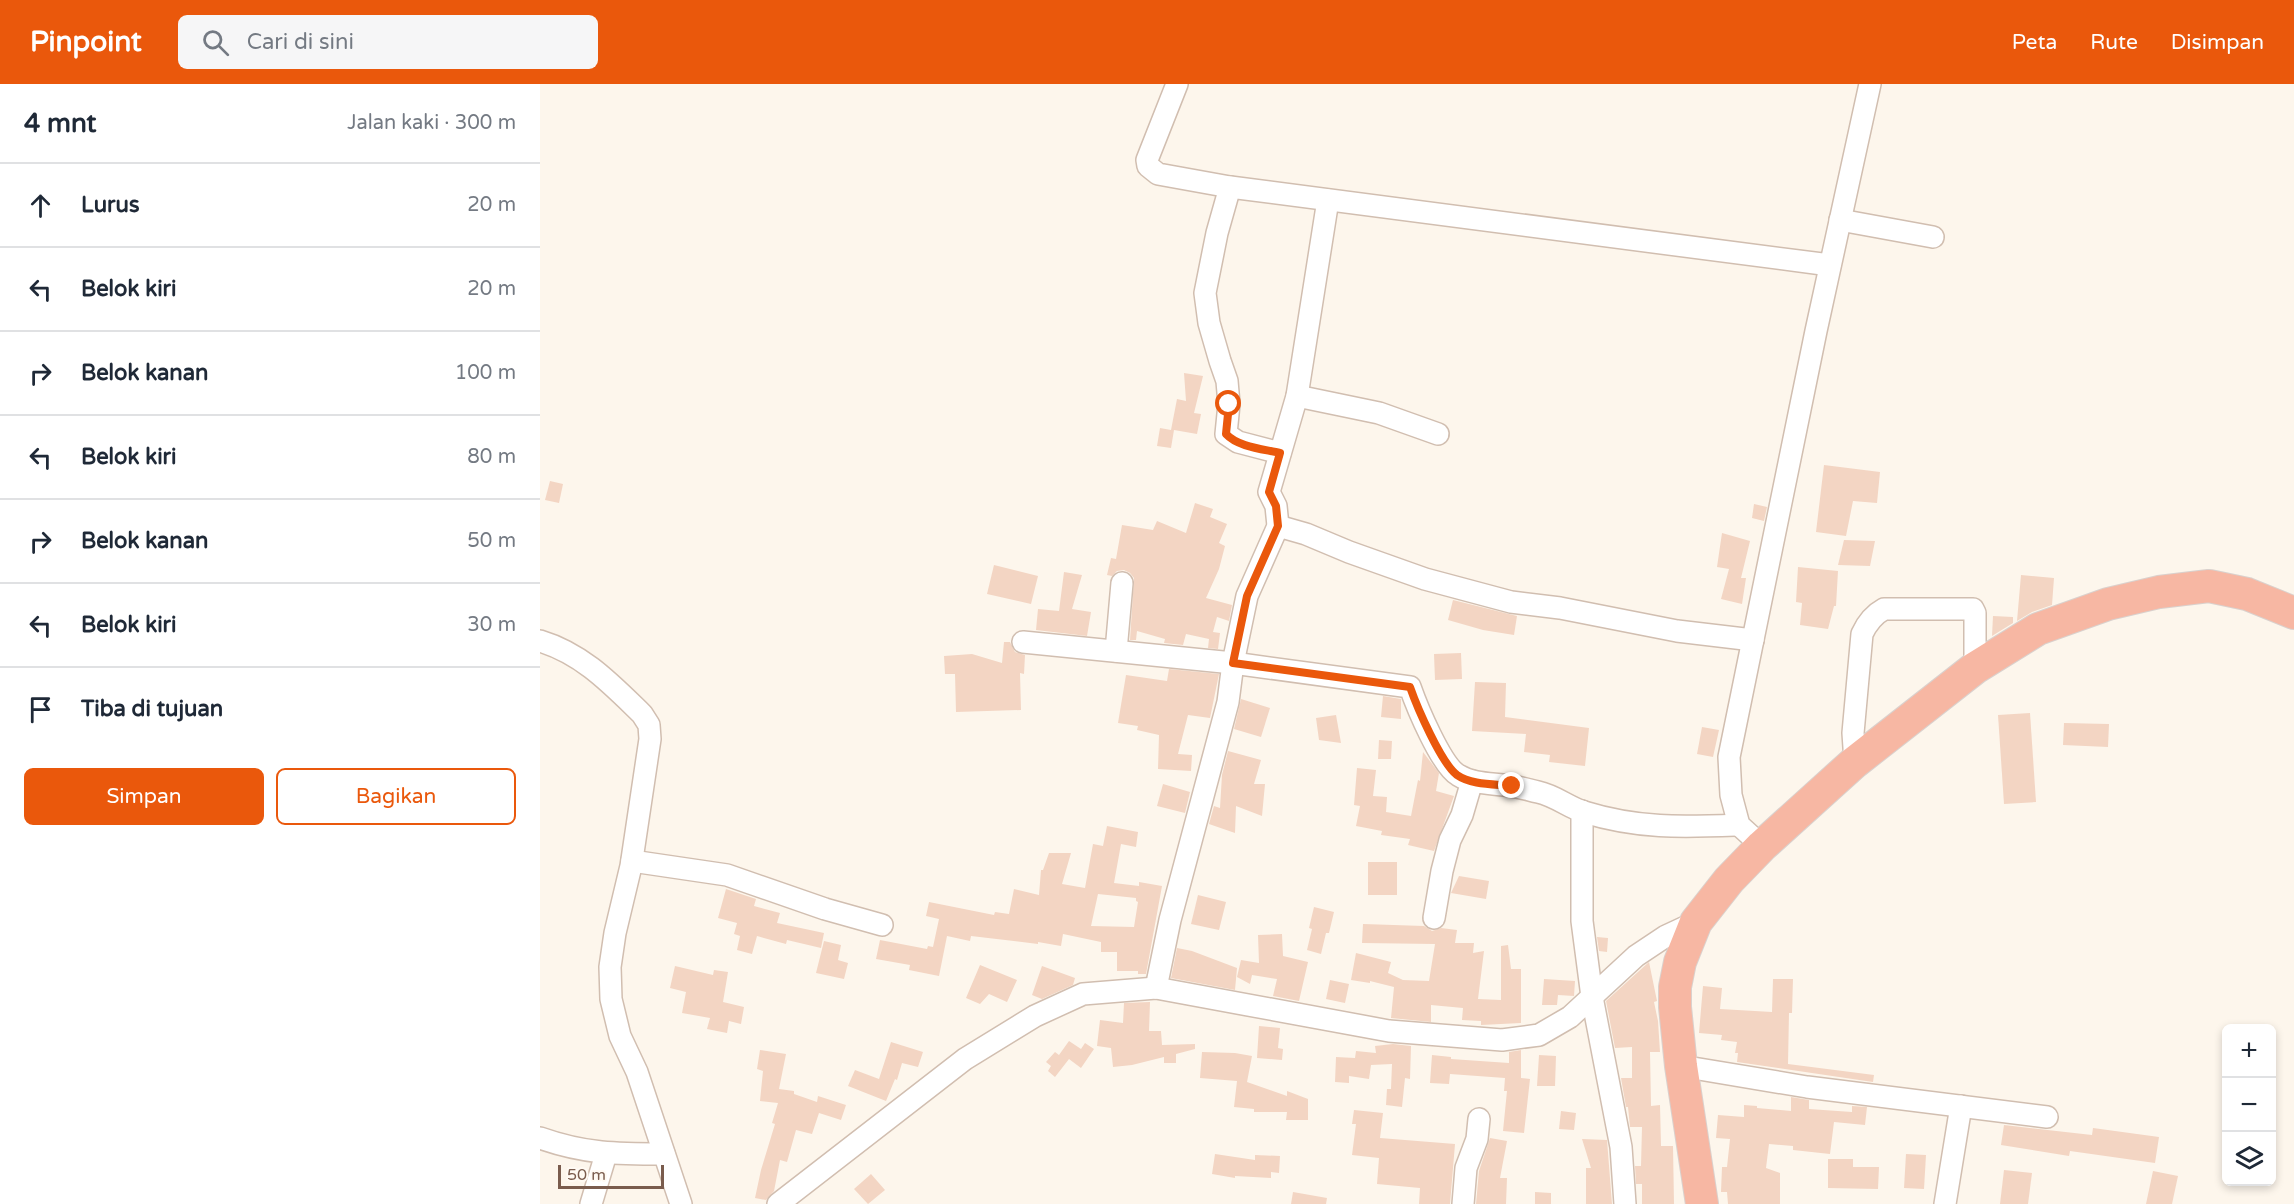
<!DOCTYPE html>
<html lang="id">
<head>
<meta charset="utf-8">
<style>
	:root { --surface:#fff; --page:#f6f6f7; --text:#1f2937; --muted:#747a83; --line:#e0e1e3; --accent:#ea580c }
	body { margin:0; font-family:"Varela Round",sans-serif; background:var(--page); color:var(--text) }
	.controls { position:absolute; right:18px; bottom:18px; display:grid; overflow:hidden; border-radius:9px; box-shadow:0 3px 9px #0003 }
	.controls button { width:54px; height:54px; display:grid; place-items:center; padding:0; border:0; border-bottom:2px solid var(--line); background:var(--surface); color:var(--text); font:30px sans-serif }
	.scale { position:absolute; left:18px; bottom:15px; width:106px; box-sizing:border-box; padding-left:6px; border:3px solid #7a5c4d; border-top:0; font-size:16px; line-height:21px; white-space:nowrap; color:#7a5c4d; -webkit-text-stroke:4px #fffaf3; paint-order:stroke }
	.stop { position:absolute; width:18px; height:18px; margin:-14px; border:4px solid #ea580c; border-radius:50%; background:#fff }
	.stop.end { background:#ea580c; border-color:#fff; box-shadow:0 2px 6px #0008 }
	.list { margin:0; padding:0; list-style:none }
	h2 { display:flex; justify-content:space-between; align-items:center; height:78px; margin:0; padding:0 24px; font-size:26px }
	h2 small { font-size:20px; font-weight:400; color:var(--muted) }
	.list li { display:grid; grid-template-columns:39px 1fr auto; gap:18px; align-items:center; box-sizing:border-box; height:84px; padding:0 24px; border-top:2px solid var(--line) }
	.list b { display:block; font-size:22px; white-space:nowrap }
	.list em { font-size:20px; font-style:normal; color:var(--muted) }
	.actions { display:flex; gap:12px; padding:18px 24px }
	.actions a { flex:1; padding:14px 0; border:2px solid var(--accent); border-radius:9px; text-align:center; font-size:21px; color:var(--accent) }
	.actions .main { background:var(--accent); color:#fff }
	.icon { flex:none; width:33px; height:33px; fill:none; stroke:currentColor; stroke-width:2; stroke-linecap:round; stroke-linejoin:round }
	.map { position:relative; flex:none; width:1754px; height:1120px; overflow:hidden }
	header { display:flex; align-items:center; gap:36px; box-sizing:border-box; height:84px; padding:0 30px; background:var(--accent); color:#fff }
	header strong { font-size:28px }
	nav { display:flex; gap:33px; margin-inline-start:auto; font-size:21px }
	.search { width:420px; height:54px; background:var(--page); display:flex; align-items:center; gap:15px; box-sizing:border-box; padding:0 21px; border-radius:9px; color:var(--muted); font-size:22px }
	main { display:flex }
	aside { flex:1; background:var(--surface) }
	.map>svg:first-child { display:block }
	.building { fill:#f3d5c3; fill-rule:evenodd }
	.lines { fill:none; stroke-linecap:round; stroke-linejoin:round }
	.minor-casing { stroke:#d1beb0; stroke-width:24 }
	.highway-casing { stroke:#dad1cd; stroke-width:34 }
	.minor { stroke:#fff; stroke-width:21 }
	.highway { stroke:#f7b7a3; stroke-width:32 }
	.route { stroke:#ea580c; stroke-width:8 }
</style>
</head>
<body>
<header>
<strong>Pinpoint</strong>
<div class="search"><svg class="icon" aria-label="search" viewBox="0 0 24 24"><circle cx="10" cy="10" r="6"/><path d="M15 15l6 6"/></svg>Cari di sini</div>
<nav><a>Peta</a><a>Rute</a><a>Disimpan</a></nav>
</header>
<main>
<aside>
<h2>4 mnt<small>Jalan kaki · 300 m</small></h2>
<ul class="list">
<li><svg class="icon" aria-label="ahead" viewBox="0 0 24 24"><path d="M12 20V5M6 11l6-6 6 6"/></svg><div><b>Lurus</b></div><em>20 m</em></li>
<li><svg class="icon" aria-label="left" viewBox="0 0 24 24"><path d="M17 20v-9H6M10 6l-5 5 5 5"/></svg><div><b>Belok kiri</b></div><em>20 m</em></li>
<li><svg class="icon" aria-label="right" viewBox="0 0 24 24"><path d="M7 20v-9h11M14 6l5 5-5 5"/></svg><div><b>Belok kanan</b></div><em>100 m</em></li>
<li><svg class="icon" aria-label="left" viewBox="0 0 24 24"><path d="M17 20v-9H6M10 6l-5 5 5 5"/></svg><div><b>Belok kiri</b></div><em>80 m</em></li>
<li><svg class="icon" aria-label="right" viewBox="0 0 24 24"><path d="M7 20v-9h11M14 6l5 5-5 5"/></svg><div><b>Belok kanan</b></div><em>50 m</em></li>
<li><svg class="icon" aria-label="left" viewBox="0 0 24 24"><path d="M17 20v-9H6M10 6l-5 5 5 5"/></svg><div><b>Belok kiri</b></div><em>30 m</em></li>
<li><svg class="icon" aria-label="arrive" viewBox="0 0 24 24"><path d="M6 21V4h12l-3 4 3 4H6"/></svg><div><b>Tiba di tujuan</b></div></li>
</ul>
<div class="actions"><a class="main">Simpan</a><a>Bagikan</a></div>
</aside>
<div class="map">
<svg width="1754" height="1120" viewBox="0 0 1754 1120">
	<rect width="100%" height="100%" fill="#fdf6ec"/>
	<g class="building">
		<path d="M644,289L663,292L654,329L661,330L657,350L634,346L631,364L617,362L620,344L631,346L637,315L646,317Z"/>
		<path d="M1284,381L1340,388L1337,419L1313,417L1306,452L1276,448Z"/>
		<path d="M10,397L23,400L19,419L5,416Z"/>
		<path d="M655,419L673,425L670,433L687,440L679,459L685,462L679,485L666,514L692,521L689,537L677,533L673,548L680,549L678,565L668,564L669,555L646,550L643,561L624,559L625,555L597,547L596,556H590L594,494L590,489L584,486L577,487L572,492L567,491L571,474L576,475L582,441L613,446L617,437L646,449Z"/>
		<path d="M1214,420L1227,423L1224,437L1212,434Z"/>
		<path d="M1182,449L1210,457L1201,494H1206L1202,520L1181,515L1189,485L1177,483Z"/>
		<path d="M1304,456L1335,457L1330,482L1298,481Z"/>
		<path d="M454,481L498,492L491,520L447,510Z"/>
		<path d="M1258,483L1298,487L1296,522H1294L1288,545L1260,541L1262,519L1256,518Z"/>
		<path d="M524,488L542,491L532,525L551,528L547,552L496,546L498,525L519,527Z"/>
		<path d="M1481,491L1514,494L1512,521L1492,528L1477,537Z"/>
		<path d="M913,516L977,532L974,551L943,546L908,536Z"/>
		<path d="M1453,532L1473,533V539L1452,552Z"/>
		<path d="M464,558H470L475,568L485,571L484,590L480,589L481,626L416,628L415,590H405L404,572L432,570L462,579Z"/>
		<path d="M921,569L922,595L895,596L894,570Z"/>
		<path d="M629,585L679,590L670,634L648,631L638,670L652,671L651,687L618,685L619,651L597,646L598,642L578,639L586,591L627,597Z"/>
		<path d="M935,598L966,599L965,633L1049,644L1045,682L1009,678L1010,671L984,668L986,650L932,647Z"/>
		<path d="M843,612L861,615V635L841,633Z"/>
		<path d="M701,615L730,624L721,653L694,645Z"/>
		<path d="M1490,629L1496,718L1464,720L1458,631Z"/>
		<path d="M796,631L801,659L779,656L776,634Z"/>
		<path d="M1524,639L1569,640L1568,663L1523,661Z"/>
		<path d="M1162,643L1179,646L1173,673L1157,670Z"/>
		<path d="M839,656L852,657L851,675H838Z"/>
		<path d="M688,667L721,676L714,700H725L722,732L696,722L695,749L669,740L674,722L680,724L682,691Z"/>
		<path d="M883,668L899,689L896,707L914,712L894,767L868,761L870,755L841,751L842,747L816,742L820,722L814,721L817,684L836,686L833,712L847,713L846,728L871,732L878,696L880,697Z"/>
		<path d="M623,700L650,708L645,729L617,722Z"/>
		<path d="M567,742L598,748L596,763L581,760L574,799L599,802V798L622,802L606,890H598V887H577V868H561V858L523,850L521,862L498,858V860L431,852L430,857L407,852L399,892L369,886L370,881L336,875L340,856L387,865L388,862L393,863L399,835L386,832L389,818L454,831L455,828L469,830L474,805L499,811L501,786H503L509,769H531L522,800L545,804L553,760L563,762ZM558,810L596,814V817L598,818L594,843L551,842Z"/>
		<rect x="828" y="778" width="29" height="33"/>
		<path d="M919,792L949,797L946,815L911,809Z"/>
		<path d="M186,805L216,815L214,822L240,829L237,839L284,849L281,864L247,856L246,860L217,852L212,870L197,866L200,852L194,850L197,839L178,834Z"/>
		<path d="M658,811L686,818L679,846L651,840Z"/>
		<path d="M774,823L794,828L789,849H786L781,870L767,866L772,845L769,844Z"/>
		<path d="M823,840L884,842L892,847L901,844L917,846L915,859H934L933,869L944,867L938,915L961,916V862L968,861L971,885H981V939L941,941V937L922,936L923,924L891,921V938L851,934L854,903L830,897V899L811,896L816,869L851,878L848,889L863,896L889,897L895,860L822,859Z"/>
		<path d="M742,850L743,872L768,878L759,917L733,912L737,895L712,891L710,900L697,893L701,876L719,879L718,851Z"/>
		<path d="M1057,853L1068,854L1067,868L1059,867Z"/>
		<path d="M284,857L301,861L298,876L308,879L304,895L276,889Z"/>
		<path d="M637,864L652,867L697,884L695,906L631,894Z"/>
		<path d="M1109,878L1117,917L1114,918L1118,937L1120,968H1110L1111,1022L1120,1021L1121,1062H1133L1134,1120H1102V1100H1096L1095,1082H1101L1102,1043H1090L1088,1023H1086L1081,994H1092V963L1075,964L1066,917Z"/>
		<path d="M440,881L477,896L467,918L449,910L440,920L426,914Z"/>
		<path d="M135,882L173,891L174,886L188,888L183,918L204,923L201,940L189,937L187,949L167,945L170,934L142,929L146,908L130,904Z"/>
		<path d="M502,882L535,894L533,901L502,915L492,911Z"/>
		<path d="M1004,895L1035,897L1034,912L1018,911L1017,921H1002Z"/>
		<path d="M1233,895H1253L1252,929H1249L1248,980L1334,991L1333,998L1197,978L1198,969H1195L1197,958L1181,956L1182,951L1159,949L1163,902L1182,904L1180,925L1232,928Z"/>
		<path d="M790,896L809,900L805,919L786,915Z"/>
		<path d="M610,918L609,947H621L622,961L655,960V965L636,970V979H624V973L592,981L573,983L571,964L557,962L560,936L583,939L584,919Z"/>
		<path d="M719,942L740,944L738,964L743,965L742,976L717,974Z"/>
		<path d="M529,957L541,965L545,959L554,965L541,984L529,975L515,993L508,987L511,982L506,978L515,968L519,971Z"/>
		<path d="M351,958L383,968L378,983L362,979L357,996L355,995L346,1017L308,1002L315,986L339,995Z"/>
		<path d="M853,960L871,962L870,995L865,994L862,1023L846,1021L847,1005H851L852,980L831,981L829,995L809,992V999L795,998L796,973L815,974L816,967L836,969L835,962Z"/>
		<path d="M220,966L246,970L239,1005L254,1007V1010L277,1018L278,1012L306,1021L301,1036L279,1029L272,1050L256,1046L247,1078L240,1076L234,1107L226,1116L215,1114L221,1086L235,1040L232,1039L238,1019L220,1017L223,987L217,985Z"/>
		<path d="M981,966V994L990,995L984,1049L963,1047L967,1007H964L965,994L910,990L909,1000L890,999L892,971L911,973V975L969,979V968Z"/>
		<path d="M662,968L695,969L712,972L707,998L747,1012V1007L768,1015V1036H746L747,1028H714V1025L694,1023L697,997L660,994Z"/>
		<path d="M999,971L1016,972L1015,1002H997Z"/>
		<path d="M1251,1013L1269,1016V1025L1312,1028V1022L1327,1023L1325,1041L1294,1038L1290,1070L1253,1066V1062L1229,1060L1226,1084L1240,1089V1120H1188L1187,1108H1181L1182,1083H1187L1190,1055L1176,1054L1178,1031L1204,1033V1021L1217,1022V1024L1251,1027Z"/>
		<path d="M814,1026L843,1029L840,1054L915,1060L910,1120H879L880,1104L837,1100L839,1074L812,1071L816,1040H812Z"/>
		<path d="M1021,1027L1036,1029L1034,1046L1019,1045Z"/>
		<path d="M1464,1041L1552,1051L1553,1044L1619,1053L1615,1079L1530,1067L1529,1072L1461,1061Z"/>
		<path d="M950,1054L967,1057L960,1094H967L966,1120H936L939,1087Z"/>
		<path d="M1042,1055L1067,1056L1072,1120H1046V1084H1051Z"/>
		<path d="M675,1070L715,1076V1071L740,1072L739,1089L731,1088V1094L695,1092V1094L672,1090Z"/>
		<path d="M1366,1070L1386,1071L1384,1105L1364,1104Z"/>
		<path d="M1288,1075H1313V1083H1339L1338,1105L1288,1104Z"/>
		<path d="M1464,1086L1492,1089L1488,1120H1460Z"/>
		<path d="M1613,1087L1638,1092L1632,1120H1606Z"/>
		<path d="M331,1090L345,1106L328,1120L314,1105Z"/>
		<path d="M753,1108L787,1114L786,1120H751Z"/>
		<path d="M995,1108L1011,1109V1120H995Z"/>
	</g>
	<g class="lines">
		<defs>
			<g id="minor">
				<path d="M637,0L607,76L608,82L618,90L690,103L1290,181"/>
				<path d="M690,103L677,149L665,209L669,239L680,277L687,297L689,320L686,350L698,358L740,369"/>
				<path d="M1300,136L1393,153"/>
				<path d="M757,312L839,329L898,350"/>
				<path d="M738,442L766,450L809,468L885,495L971,518L1020,524L1137,547L1213,556"/>
				<path d="M0,557C43,570 71,600 102,630L109,641L110,655L91,782L75,849L70,883L71,915L80,952L97,988L141,1120"/>
				<path d="M483,558L693,579L870,603C877,623 901,681 918,691C934,701 954,699 971,702C980,703 989,706 998,708C1016,712 1028,723 1044,728C1099,745 1143,743 1199,741"/>
				<path d="M576,567L582,499"/>
				<path d="M1315,678L1313,649L1322,550C1327,539 1333,531 1344,525H1433L1435,529V584"/>
				<path d="M1042,727V837L1052,913L1081,1063L1085,1120"/>
				<path d="M1222,762L1199,741L1191,711L1189,673L1276,247L1330,0"/>
				<path d="M92,777L187,791L285,825L342,841"/>
				<path d="M894,834L902,787L910,756L922,731L932,697"/>
				<path d="M616,904L630,836L688,618L693,579L707,512L738,442L736,422L729,408L757,312L788,116"/>
				<path d="M1141,982L1267,1003L1507,1033"/>
				<path d="M0,1054C45,1070 77,1070 124,1070"/>
				<path d="M51,1120L66,1070"/>
				<path d="M238,1120L425,975L495,932L543,910L616,904L849,947L962,956L999,951L1030,933L1096,872L1126,852L1156,838"/>
				<path d="M923,1120L926,1084L937,1055L939,1035"/>
				<path d="M1405,1120L1421,1022"/>
			</g>
			<path id="highway" d="M1162,1120L1141,982L1135,923V903L1140,878L1156,838L1189,796L1222,762L1315,678L1435,584L1498,545L1568,520L1619,508L1669,502L1707,510L1754,529"/>
		</defs>
		<use href="#minor" class="minor-casing"/>
		<use href="#highway" class="highway-casing"/>
		<use href="#minor" class="minor"/>
		<use href="#highway" class="highway"/>
	</g>
	<g class="lines">
		<path class="route" d="M689,320L686,350C698,363 723,365 740,369L729,408L736,422L738,442L707,512L693,579L870,603C877,623 901,679 917,691C931,701 955,700 972,702"/>
	</g>
</svg>
<div class="controls">
<button>+</button>
<button>−</button>
<button><svg class="icon" aria-label="layers" viewBox="0 0 24 24"><path d="M12 4l9 5-9 5-9-5zM3 14l9 5 9-5"/></svg></button>
</div>
<div class="scale">50 m</div>
<div class="stop" style="left:689px;top:320px"></div>
<div class="stop end" style="left:972px;top:702px"></div>
</div>
</main>
</body>
</html>
